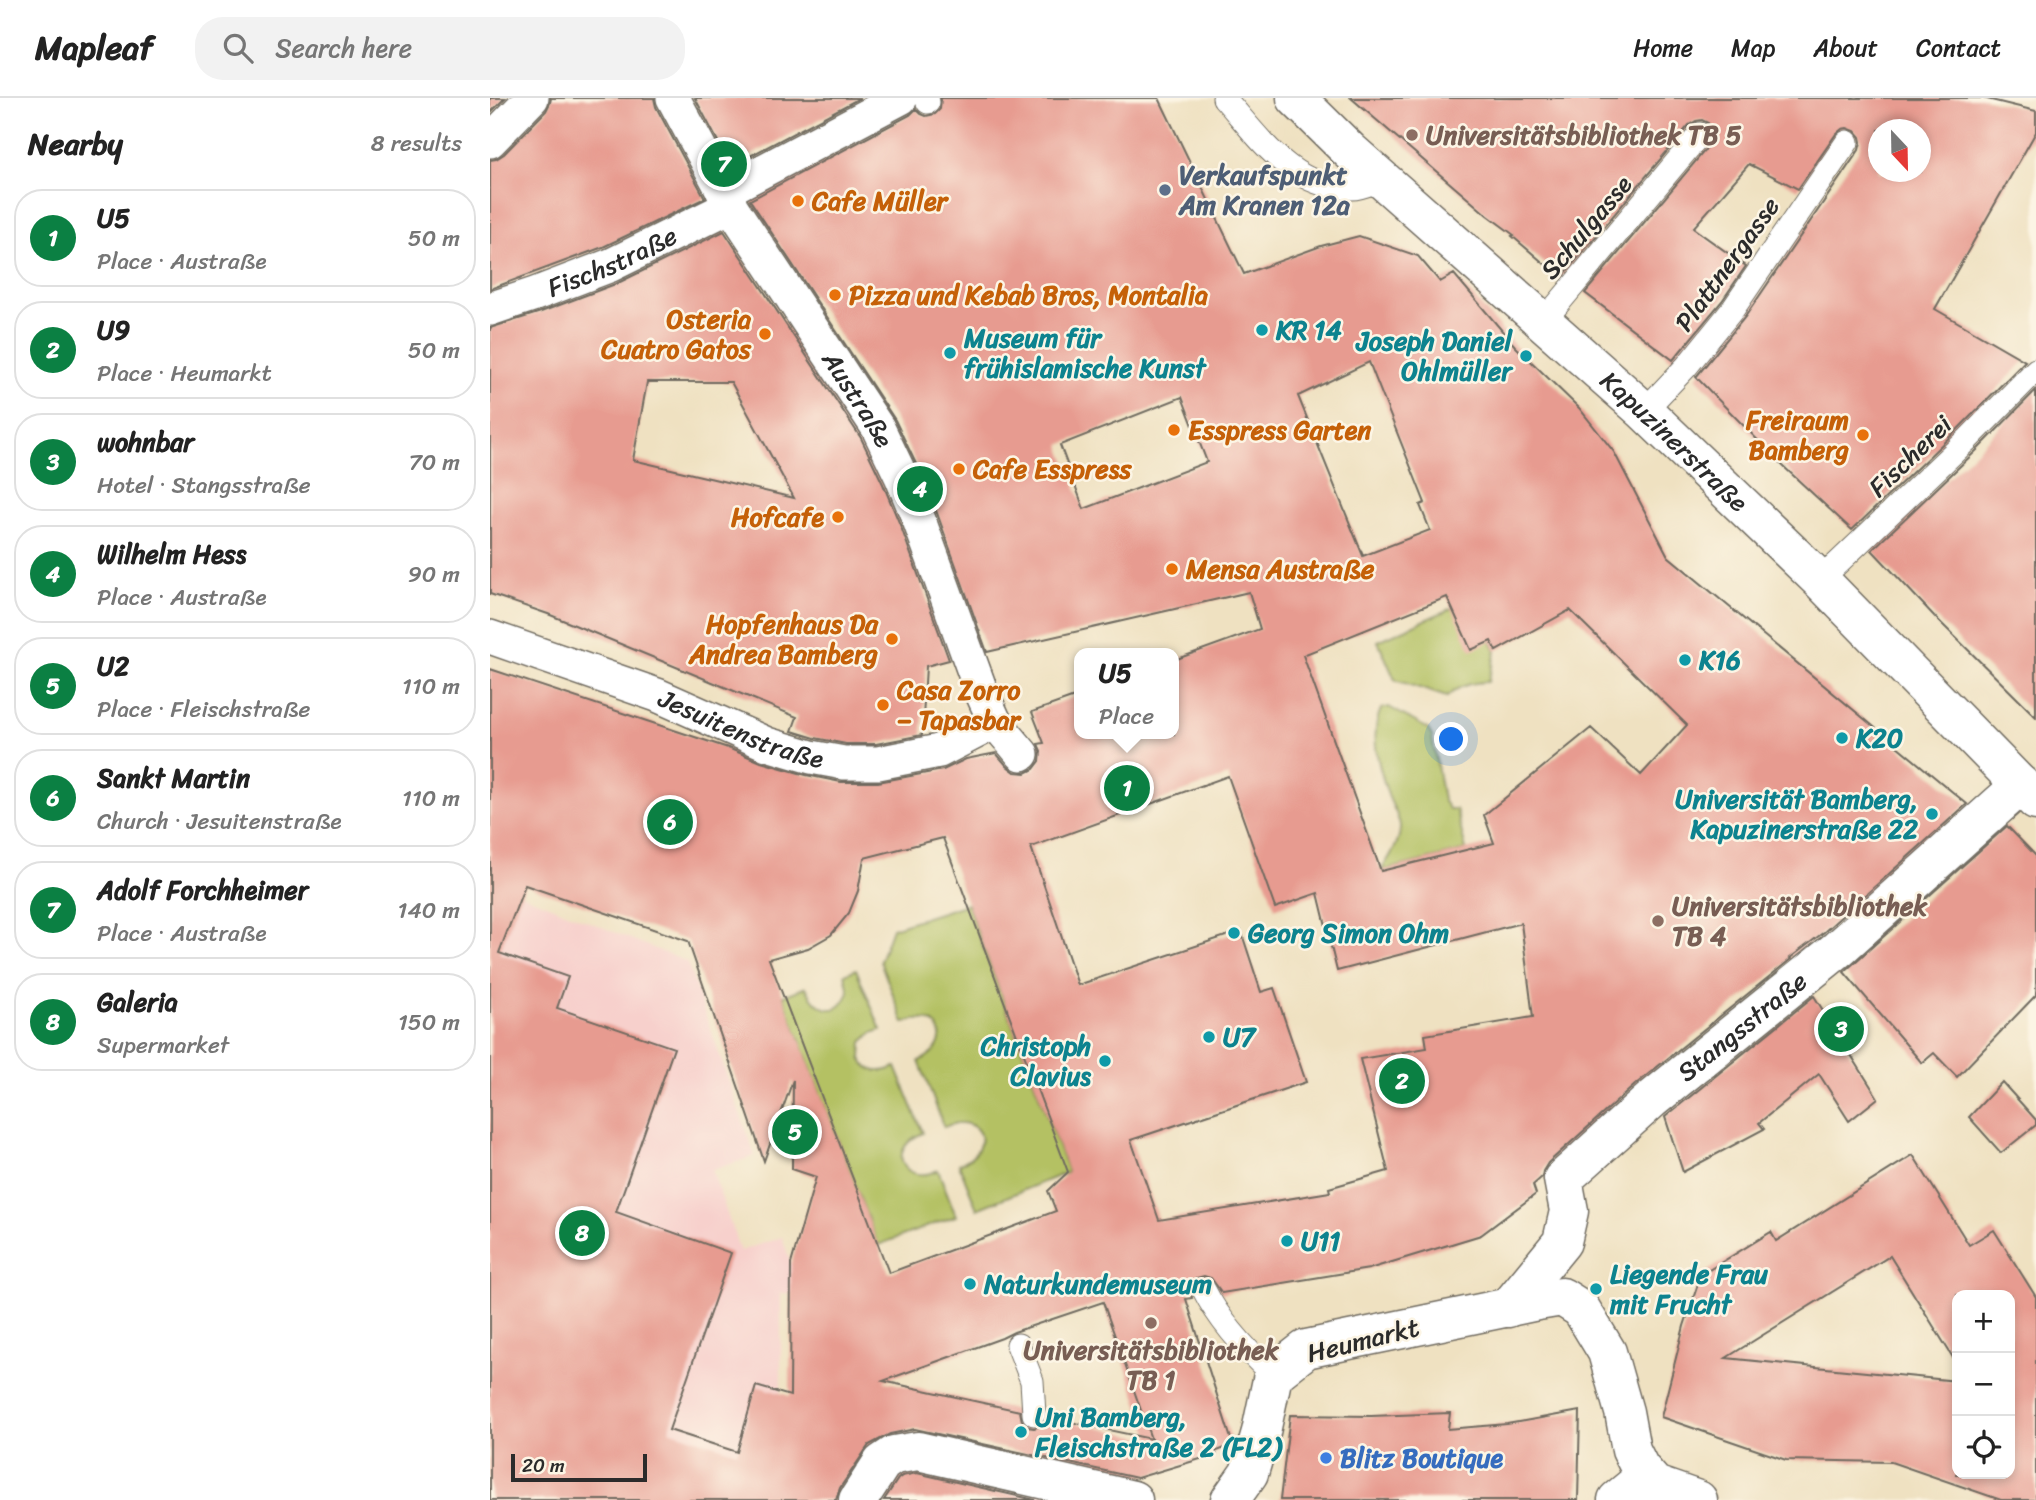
<!DOCTYPE html>
<html lang="en">
<head>
<meta charset="utf-8">
<style>
	:root { --surface:#fff; --page:#f2f2f2; --text:#222; --muted:#767676; --line:#e0e0e0; --accent:#0b8043 }
	body { margin:0; font-family:Sriracha,sans-serif; background:var(--page); color:var(--text) }
	.controls { position:absolute; right:21px; bottom:21px; display:grid; overflow:hidden; border-radius:14px; box-shadow:0 4px 10px #0003 }
	.controls button { width:63px; height:63px; display:grid; place-items:center; padding:0; border:0; border-bottom:2px solid var(--line); background:var(--surface); color:var(--text); font:35px sans-serif }
	.compass { position:absolute; left:1378px; top:21px; width:63px; height:63px; border-radius:50%; background:var(--surface); box-shadow:0 4px 10px #0003; rotate:158deg }
	.scale { position:absolute; left:21px; bottom:18px; width:136px; box-sizing:border-box; padding-left:7px; border:4px solid #2b2b2b; border-top:0; font-size:19px; line-height:24px; white-space:nowrap; color:#2b2b2b; -webkit-text-stroke:5px #fcf5e5; paint-order:stroke }
	.you { position:absolute; left:962px; top:642px; width:24px; height:24px; margin:-18px; border:5px solid #fff; border-radius:50%; background:#1a73e8; box-shadow:0 0 0 10px #1a73e833 }
	.badge { display:grid; place-items:center; width:46px; height:46px; border-radius:50%; background:var(--accent); color:#fff; font-size:23px; font-weight:700 }
	.pin { position:absolute; translate:-50% -50%; border:4px solid #fff; box-shadow:0 2px 7px #0006 }
	.popup { position:absolute; left:584px; top:550px; width:105px; height:91px; box-sizing:border-box; display:grid; place-content:center; border-radius:14px; background:var(--surface); filter:drop-shadow(0 2px 5px #0005); font-size:23px; white-space:nowrap; color:var(--muted) }
	.popup b { font-size:26px; color:var(--text) }
	.popup::after { content:''; position:absolute; left:50%; top:100%; margin-left:-14px; border:14px solid transparent; border-top-color:var(--surface) }
	.list { margin:0; padding:0; list-style:none }
	h2 { display:flex; justify-content:space-between; align-items:center; height:91px; margin:0; padding:0 28px; font-size:30px }
	h2 small { font-size:23px; font-weight:400; color:var(--muted) }
	.list li { display:grid; grid-template-columns:46px 1fr auto; gap:21px; align-items:center; box-sizing:border-box; height:98px; margin:0 14px 14px; padding:0 14px; border:2px solid var(--line); border-radius:28px }
	.list b { display:block; font-size:26px; white-space:nowrap }
	.list p { margin:0; font-size:23px; white-space:nowrap; color:var(--muted) }
	.list em { font-size:23px; font-style:normal; color:var(--muted) }
	.icon { flex:none; width:38px; height:38px; fill:none; stroke:currentColor; stroke-width:2; stroke-linecap:round; stroke-linejoin:round }
	.map { position:relative; flex:none; width:1546px; height:1402px; overflow:hidden }
	header { display:flex; align-items:center; gap:42px; box-sizing:border-box; height:98px; padding:0 35px; background:var(--surface); border-bottom:2px solid var(--line) }
	header strong { font-size:33px }
	nav { display:flex; gap:38px; margin-inline-start:auto; font-size:24px }
	.search { width:490px; height:63px; background:var(--page); display:flex; align-items:center; gap:18px; box-sizing:border-box; padding:0 24px; border-radius:28px; color:var(--muted); font-size:26px }
	main { display:flex }
	aside { flex:1; background:var(--surface) }
	.map>svg:first-child { display:block }
	.built { fill:#f7d0cc }
	.grass { fill:#b4c163; stroke:#707647; stroke-width:2 }
	.building { fill:#e79b90; fill-rule:evenodd }
	.lines { fill:none; stroke-linecap:round; stroke-linejoin:round }
	.service-casing { stroke:#706b60; stroke-width:25 }
	.pedestrian-casing { stroke:#706b60; stroke-width:36 }
	.minor-casing { stroke:#706b60; stroke-width:41 }
	.tertiary-casing { stroke:#706b60; stroke-width:41 }
	.service { stroke:#fff; stroke-width:23 }
	.pedestrian { stroke:#fff; stroke-width:33 }
	.minor { stroke:#fff; stroke-width:38 }
	.tertiary { stroke:#fff; stroke-width:38 }
	.education-dot { fill:#8d6e63; stroke:#fcf5e5; stroke-width:2.5 }
	.service-dot { fill:#5c6f8a; stroke:#fcf5e5; stroke-width:2.5 }
	.food-dot { fill:#e8710a; stroke:#fcf5e5; stroke-width:2.5 }
	.culture-dot { fill:#0f9aa8; stroke:#fcf5e5; stroke-width:2.5 }
	.shop-dot { fill:#3f7fe0; stroke:#fcf5e5; stroke-width:2.5 }
	.labels { text-anchor:middle; dominant-baseline:central; stroke-width:5; stroke-linejoin:round; paint-order:stroke }
	.education-label { font-size:26px; font-weight:bold; fill:#785e54; stroke:#fcf5e5; text-anchor:start }
	.service-label { font-size:26px; font-weight:bold; fill:#4e5e75; stroke:#fcf5e5; text-anchor:start }
	.food-label { font-size:26px; font-weight:bold; fill:#c56008; stroke:#fcf5e5; text-anchor:start }
	.street-label { font-size:26px; fill:#2b2b2b; stroke:#fcf5e5 }
	.culture-label { font-size:26px; font-weight:bold; fill:#0d838f; stroke:#fcf5e5; text-anchor:start }
	.shop-label { font-size:26px; font-weight:bold; fill:#366cbe; stroke:#fcf5e5; text-anchor:start }
</style>
</head>
<body>
<header>
<strong>Mapleaf</strong>
<div class="search"><svg class="icon" aria-label="search" viewBox="0 0 24 24"><circle cx="10" cy="10" r="6"/><path d="M15 15l6 6"/></svg>Search here</div>
<nav><a>Home</a><a>Map</a><a>About</a><a>Contact</a></nav>
</header>
<main>
<aside>
<h2>Nearby<small>8 results</small></h2>
<ul class="list">
<li><span class="badge">1</span><div><b>U5</b><p>Place · Austraße</p></div><em>50 m</em></li>
<li><span class="badge">2</span><div><b>U9</b><p>Place · Heumarkt</p></div><em>50 m</em></li>
<li><span class="badge">3</span><div><b>wohnbar</b><p>Hotel · Stangsstraße</p></div><em>70 m</em></li>
<li><span class="badge">4</span><div><b>Wilhelm Hess</b><p>Place · Austraße</p></div><em>90 m</em></li>
<li><span class="badge">5</span><div><b>U2</b><p>Place · Fleischstraße</p></div><em>110 m</em></li>
<li><span class="badge">6</span><div><b>Sankt Martin</b><p>Church · Jesuitenstraße</p></div><em>110 m</em></li>
<li><span class="badge">7</span><div><b>Adolf Forchheimer</b><p>Place · Austraße</p></div><em>140 m</em></li>
<li><span class="badge">8</span><div><b>Galeria</b><p>Supermarket</p></div><em>150 m</em></li>
</ul>
</aside>
<div class="map">
<svg width="1546" height="1402" viewBox="0 0 1546 1402">
	<rect width="100%" height="100%" fill="#fcf5e5"/>
	<filter id="ink" filterUnits="userSpaceOnUse"><feTurbulence type="fractalNoise" baseFrequency=".0143" numOctaves="2"/><feDisplacementMap in="SourceGraphic" scale="14" xChannelSelector="R" yChannelSelector="G"/><feConvolveMatrix kernelMatrix="1 2 1 2 8 2 1 2 1" color-interpolation-filters="sRGB"/></filter>
	<filter id="wash" filterUnits="userSpaceOnUse"><feTurbulence type="fractalNoise" baseFrequency=".00686" numOctaves="4" result="noise"/><feDisplacementMap in="SourceGraphic" scale="28" xChannelSelector="R" yChannelSelector="G"/><feGaussianBlur stdDeviation="1.57" result="paint"/><feColorMatrix in="noise" values="0 0 0 0 0 0 0 0 0 0 0 0 0 0 0 0 0 1.4 0 .05"/><feComposite in="paint" operator="in"/></filter>
	<g filter="url(#wash)">
		<rect width="100%" height="100%" fill="#efe1c1"/>
		<path class="built" d="M0,783L197,864L265,1058L222,1072L250,1153L292,1139L311,1196L291,1195V1304L601,1380L592,1402H0Z"/>
		<g class="grass">
			<path d="M962,510L1001,543L1006,553L998,584C982,584 968,588 957,599L905,582L888,543Z"/>
			<path d="M899,609L938,631L942,638L953,702L959,711H966L976,752L891,773C899,759 911,744 910,728C909,718 901,706 898,697C889,670 879,638 891,611Z"/>
			<path d="M477,806L578,1074L487,1111L469,1066C506,1051 492,1013 454,1029L429,963C466,947 451,910 414,925L390,863L402,830Z"/>
			<path d="M366,871L391,932L382,935L372,944L371,961C380,976 392,975 406,969L433,1035C394,1051 414,1089 448,1072L466,1118L388,1147L293,898L316,889C326,912 348,922 359,894L355,876Z"/>
		</g>
		<g id="blocks">
			<g class="building">
				<path d="M0,0H15L0,15Z"/>
				<path d="M61,0H164L166,9L215,100L113,149L0,191V62L6,61L14,56L56,13L60,5Z"/>
				<path d="M205,0H370L241,68Z"/>
				<path d="M451,0H669L754,176L831,148L869,138L928,158L950,184L964,176L1025,248L1089,310L1124,354L1178,458L1477,706L1334,834L1300,860L1301,861L1146,986L1058,1065L1053,1073L1052,1079L1043,1087L1046,1096L991,1137L879,1171L732,1195L721,1180L714,1178L707,1180L702,1184L700,1191L702,1200L696,1201L743,1347L722,1355L727,1356L647,1380L425,1331L400,1336L379,1347L350,1390L346,1402H0V571L238,650L271,664L316,677L351,684H388L453,672L476,661L506,655L517,668L525,674L536,675L544,671L550,663L551,653L548,646L554,645L542,614L590,597V636H684V562L770,531L759,494L497,554L447,415L428,370L405,322L260,102L420,17L426,11L431,16L436,18L445,16L450,11ZM879,264L935,405L930,407L940,432L873,458L808,298ZM692,299L717,364L594,411L570,347ZM957,499L981,552L1001,543L1006,553L1080,512L1197,627L1151,677L1101,630L994,717L1004,745L891,773L813,557ZM738,678L785,810L828,795L847,873L1031,825L1043,919L935,937L937,950L870,961L898,1073L839,1090L840,1094L669,1122L641,1042L816,984L784,890L771,894L751,833L588,887L541,749ZM453,740L578,1074L558,1093L566,1113L399,1175L279,861L318,850L341,837L359,815L368,793L374,760ZM35,787L198,843L274,1063L303,982L302,1071L326,1079L301,1166L300,1298L266,1288L247,1354L179,1332L241,1155L126,1114L184,950L67,910L78,879L9,855ZM613,1204L661,1341L557,1319L551,1328L544,1330L538,1329L532,1323L530,1313L393,1283L512,1240L524,1234Z"/>
				<path d="M861,0H1493L1546,13V34L1445,211L1535,263L1468,331L1362,432L1293,368L1206,279L1255,219L1369,52L1371,44L1370,39L1365,33L1357,30L1352,31L1346,36L1308,91L1259,66L1203,130L1256,168L1232,203L1183,262L1095,195L1221,45L1224,39L1223,32L1218,25L1212,22L1206,23L1199,27L1071,180L1022,138L1024,137L997,117ZM1389,32H1431V74H1389Z"/>
				<path d="M234,133L371,340L393,386L411,429L459,562L436,568L432,637L386,646H356L325,640L302,633L307,619L58,516L0,496V230L51,214L128,185ZM157,284H241L304,400L143,362Z"/>
				<path d="M1546,292V619L1446,520L1382,452L1488,351Z"/>
				<path d="M1517,728L1546,758V897L1467,979L1444,955L1432,965L1354,874Z"/>
				<path d="M1324,898L1388,1000L1359,1023L1329,976L1269,1025L1274,1031L1193,1074L1175,1019Z"/>
				<path d="M1512,984L1546,1022V1027L1511,1055L1479,1019Z"/>
				<path d="M1423,1057L1479,1147L1504,1132L1546,1199V1402H1511L1401,1364L1296,1362L1171,1319L1194,1228L1211,1177L1281,1134L1286,1143ZM1400,1158L1467,1266V1197H1520V1376H1467V1283L1236,1260Z"/>
				<path d="M1090,1313L1088,1402H790L800,1317L881,1318L960,1315L958,1331L1017,1326Z"/>
				<path d="M427,1375L545,1402H394L408,1381L412,1378Z"/>
			</g>
		</g>
	</g>
	<g filter="url(#ink)">
		<use href="#blocks" fill-opacity="0" stroke="#706b60" stroke-width="2"/>
		<g class="lines">
			<defs>
				<g id="service">
					<path d="M436,0L438,4"/>
					<path d="M734,0C769,39 803,92 862,90C872,90 883,84 893,81"/>
					<path d="M1052,225L1210,36"/>
					<path d="M1154,313L1196,269L1243,211L1357,44"/>
					<path d="M1330,482L1478,341L1546,272"/>
					<path d="M714,1192C730,1224 757,1253 783,1277"/>
					<path d="M528,1247L542,1283L544,1316"/>
				</g>
				<g id="pedestrian">
					<path id="s1" d="M183,0L241,108L388,330L411,378L429,422L491,593L505,624L532,656"/>
					<path d="M0,43L42,0"/>
					<path d="M233,94L411,0"/>
					<path id="s2" d="M0,211L45,196L121,167L241,108"/>
					<path id="s3" d="M0,539L167,597L277,646L321,659L354,665H388L449,653L505,624"/>
				</g>
				<g id="minor">
					<path id="s4" d="M1018,1210L1072,1144L1079,1113L1073,1081L1161,1002L1348,851L1531,687"/>
					<path d="M368,1402L392,1365L404,1357L428,1353L643,1402"/>
					<path d="M740,1402L759,1375L771,1334L783,1277L816,1251L1048,1203L1072,1199L1091,1211L1117,1254L1134,1314L1141,1352L1150,1370L1165,1387L1208,1402"/>
					<path d="M1127,1402L1156,1378"/>
				</g>
				<g id="tertiary">
					<path id="s5" d="M806,0L860,53L1154,313L1330,482L1546,703"/>
				</g>
			</defs>
			<use href="#service" class="service-casing"/>
			<use href="#pedestrian" class="pedestrian-casing"/>
			<use href="#minor" class="minor-casing"/>
			<use href="#tertiary" class="tertiary-casing"/>
			<use href="#service" class="service"/>
			<use href="#pedestrian" class="pedestrian"/>
			<use href="#minor" class="minor"/>
			<use href="#tertiary" class="tertiary"/>
		</g>
	</g>
	<g class="education-dot">
		<circle cx="922" cy="37" r="7"/>
		<circle cx="1168" cy="823" r="7"/>
		<circle cx="661" cy="1225" r="7"/>
	</g>
	<circle class="service-dot" cx="675" cy="92" r="7"/>
	<g class="food-dot">
		<circle cx="308" cy="103" r="7"/>
		<circle cx="345" cy="197" r="7"/>
		<circle cx="275" cy="236" r="7"/>
		<circle cx="684" cy="332" r="7"/>
		<circle cx="1373" cy="337" r="7"/>
		<circle cx="469" cy="371" r="7"/>
		<circle cx="348" cy="419" r="7"/>
		<circle cx="682" cy="471" r="7"/>
		<circle cx="402" cy="541" r="7"/>
		<circle cx="393" cy="607" r="7"/>
	</g>
	<g class="culture-dot">
		<circle cx="772" cy="232" r="7"/>
		<circle cx="460" cy="255" r="7"/>
		<circle cx="1036" cy="258" r="7"/>
		<circle cx="1195" cy="562" r="7"/>
		<circle cx="1352" cy="640" r="7"/>
		<circle cx="1442" cy="716" r="7"/>
		<circle cx="744" cy="835" r="7"/>
		<circle cx="719" cy="939" r="7"/>
		<circle cx="615" cy="963" r="7"/>
		<circle cx="797" cy="1143" r="7"/>
		<circle cx="480" cy="1186" r="7"/>
		<circle cx="1106" cy="1191" r="7"/>
		<circle cx="531" cy="1334" r="7"/>
	</g>
	<circle class="shop-dot" cx="836" cy="1360" r="7"/>
	<g class="labels">
		<g class="education-label">
			<text x="936" y="37">Universitätsbibliothek TB 5</text>
			<text x="1182" y="808">Universitätsbibliothek<tspan x="1182" dy="30">TB 4</tspan></text>
			<text x="661" y="1252" text-anchor="middle">Universitätsbibliothek<tspan x="661" dy="30">TB 1</tspan></text>
		</g>
		<g class="service-label">
			<text x="689" y="77">Verkaufspunkt<tspan x="689" dy="30">Am Kranen 12a</tspan></text>
		</g>
		<g class="food-label">
			<text x="322" y="103">Cafe Müller</text>
			<text x="359" y="197">Pizza und Kebab Bros, Montalia</text>
			<text x="261" y="221" text-anchor="end">Osteria<tspan x="261" dy="30">Cuatro Gatos</tspan></text>
			<text x="1359" y="322" text-anchor="end">Freiraum<tspan x="1359" dy="30">Bamberg</tspan></text>
			<text x="698" y="332">Esspress Garten</text>
			<text x="483" y="371">Cafe Esspress</text>
			<text x="334" y="419" text-anchor="end">Hofcafe</text>
			<text x="696" y="471">Mensa Austraße</text>
			<text x="388" y="526" text-anchor="end">Hopfenhaus Da<tspan x="388" dy="30">Andrea Bamberg</tspan></text>
			<text x="407" y="592">Casa Zorro<tspan x="407" dy="30">– Tapasbar</tspan></text>
		</g>
		<g class="street-label">
			<text transform="translate(1096 129) rotate(-50)">Schulgasse</text>
			<text stroke="none"><textPath href="#s2" startOffset="131">Fischstraße</textPath></text>
			<text transform="translate(1237 166) rotate(-54)">Plattnergasse</text>
			<text stroke="none"><textPath href="#s1" startOffset="354">Austraße</textPath></text>
			<text stroke="none"><textPath href="#s5" startOffset="511">Kapuzinerstraße</textPath></text>
			<text transform="translate(1420 358) rotate(-44)">Fischerei</text>
			<text stroke="none"><textPath href="#s3" startOffset="268">Jesuitenstraße</textPath></text>
			<text stroke="none"><textPath href="#s4" startOffset="385">Stangsstraße</textPath></text>
			<text transform="translate(873 1242) rotate(-14)">Heumarkt</text>
		</g>
		<g class="culture-label">
			<text x="786" y="232">KR 14</text>
			<text x="474" y="240">Museum für<tspan x="474" dy="30">frühislamische Kunst</tspan></text>
			<text x="1022" y="243" text-anchor="end">Joseph Daniel<tspan x="1022" dy="30">Ohlmüller</tspan></text>
			<text x="1209" y="562">K16</text>
			<text x="1366" y="640">K20</text>
			<text x="1428" y="701" text-anchor="end">Universität Bamberg,<tspan x="1428" dy="30">Kapuzinerstraße 22</tspan></text>
			<text x="758" y="835">Georg Simon Ohm</text>
			<text x="733" y="939">U7</text>
			<text x="601" y="948" text-anchor="end">Christoph<tspan x="601" dy="30">Clavius</tspan></text>
			<text x="811" y="1143">U11</text>
			<text x="1120" y="1176">Liegende Frau<tspan x="1120" dy="30">mit Frucht</tspan></text>
			<text x="494" y="1186">Naturkundemuseum</text>
			<text x="545" y="1319">Uni Bamberg,<tspan x="545" dy="30">Fleischstraße 2 (FL2)</tspan></text>
		</g>
		<g class="shop-label">
			<text x="850" y="1360">Blitz Boutique</text>
		</g>
	</g>
</svg>
<div class="controls">
<button>+</button>
<button>−</button>
<button><svg class="icon" aria-label="locate" viewBox="0 0 24 24"><circle cx="12" cy="12" r="6"/><path d="M12 2v4M12 18v4M2 12h4M18 12h4"/></svg></button>
</div>
<svg class="compass" viewBox="-18 -18 36 36"><path d="M0-13l5 13h-10z" fill="#e53935"/><path d="M0 13l5-13h-10z" fill="#767676"/></svg>
<div class="scale">20 m</div>
<div class="you"></div>
<div class="pin badge" style="left:637px;top:690px">1</div>
<div class="popup"><b>U5</b>Place</div>
<div class="pin badge" style="left:912px;top:983px">2</div>
<div class="pin badge" style="left:1351px;top:931px">3</div>
<div class="pin badge" style="left:430px;top:391px">4</div>
<div class="pin badge" style="left:305px;top:1034px">5</div>
<div class="pin badge" style="left:180px;top:724px">6</div>
<div class="pin badge" style="left:234px;top:66px">7</div>
<div class="pin badge" style="left:92px;top:1135px">8</div>
</div>
</main>
</body>
</html>
